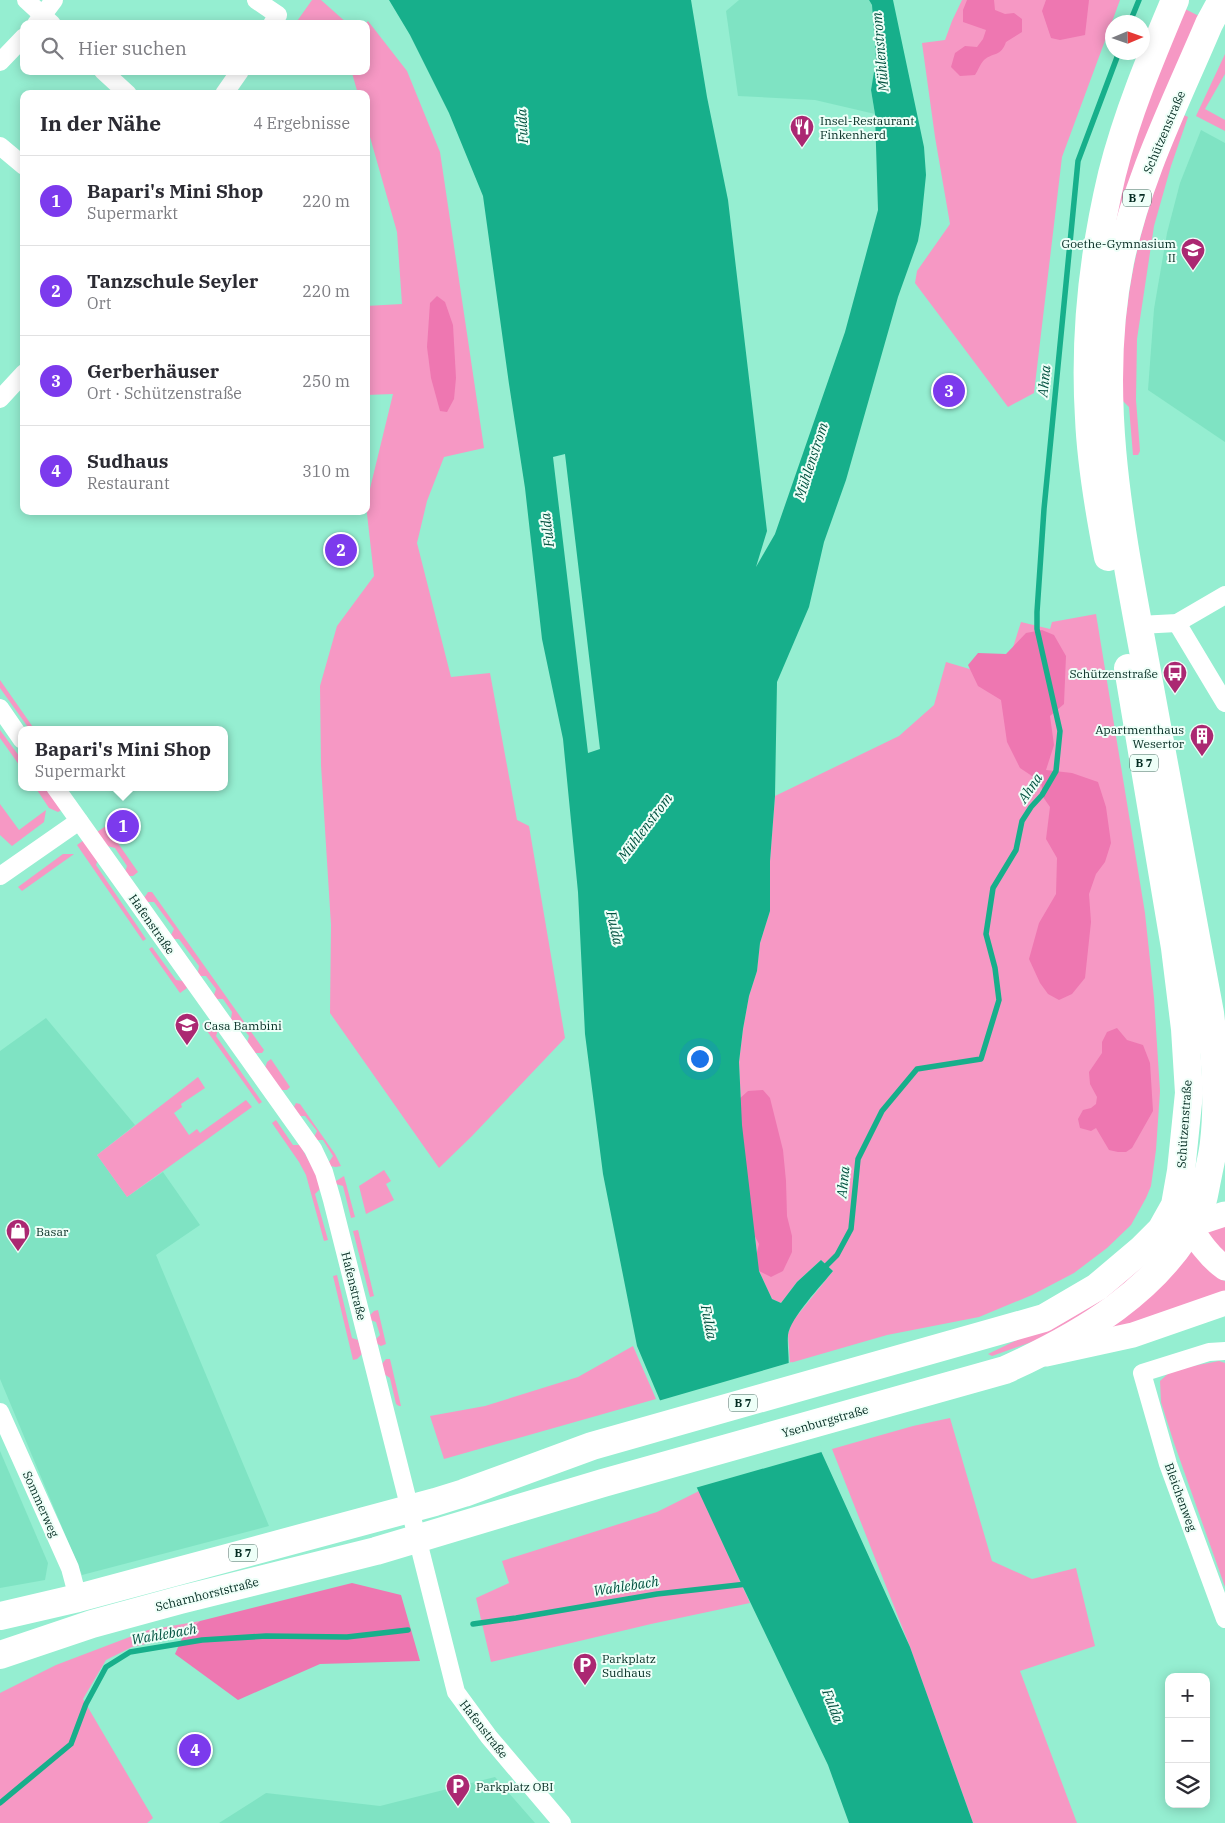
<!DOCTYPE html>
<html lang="de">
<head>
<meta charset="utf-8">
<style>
	:root { --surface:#fff; --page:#f7f7f7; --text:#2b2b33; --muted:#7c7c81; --line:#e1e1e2; --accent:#7c3aed }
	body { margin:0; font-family:"IBM Plex Serif",serif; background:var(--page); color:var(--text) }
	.controls { position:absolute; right:15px; bottom:15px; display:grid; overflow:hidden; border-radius:10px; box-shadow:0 2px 12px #0003 }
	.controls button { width:45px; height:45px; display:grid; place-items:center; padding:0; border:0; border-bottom:1px solid var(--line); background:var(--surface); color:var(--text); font:25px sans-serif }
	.compass { position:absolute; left:1105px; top:15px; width:45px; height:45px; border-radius:50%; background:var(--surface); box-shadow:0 2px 12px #0003; rotate:88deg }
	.you { position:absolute; left:699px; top:1058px; width:18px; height:18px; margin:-12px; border:4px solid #fff; border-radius:50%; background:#1a73e8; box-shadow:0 0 0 8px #1a73e833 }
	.badge { display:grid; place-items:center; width:32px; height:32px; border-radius:50%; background:var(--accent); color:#fff; font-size:16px; font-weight:700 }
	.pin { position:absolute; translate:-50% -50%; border:2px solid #fff; box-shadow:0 1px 5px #0006 }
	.popup { position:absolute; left:18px; top:726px; width:210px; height:65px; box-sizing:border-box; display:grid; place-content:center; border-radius:10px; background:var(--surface); filter:drop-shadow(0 1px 4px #0005); font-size:16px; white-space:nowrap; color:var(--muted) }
	.popup b { font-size:19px; color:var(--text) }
	.popup::after { content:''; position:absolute; left:50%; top:100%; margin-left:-10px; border:10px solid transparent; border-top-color:var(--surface) }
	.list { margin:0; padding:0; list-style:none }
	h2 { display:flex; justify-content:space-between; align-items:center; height:65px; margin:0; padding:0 20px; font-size:21px }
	h2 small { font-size:16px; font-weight:400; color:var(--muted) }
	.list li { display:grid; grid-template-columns:32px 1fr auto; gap:15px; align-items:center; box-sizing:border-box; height:90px; padding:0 20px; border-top:1px solid var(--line) }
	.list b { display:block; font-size:19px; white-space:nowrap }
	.list p { margin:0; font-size:16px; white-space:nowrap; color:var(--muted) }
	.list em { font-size:16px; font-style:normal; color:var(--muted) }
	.icon { flex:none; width:28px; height:28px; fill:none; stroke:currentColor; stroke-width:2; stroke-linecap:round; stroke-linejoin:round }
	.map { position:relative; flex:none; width:1225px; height:1823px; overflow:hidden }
	.search { position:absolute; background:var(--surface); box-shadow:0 2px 12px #0003; left:20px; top:20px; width:350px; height:55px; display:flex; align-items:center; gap:12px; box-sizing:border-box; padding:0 18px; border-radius:10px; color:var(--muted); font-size:19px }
	.panel { position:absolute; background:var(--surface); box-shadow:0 2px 12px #0003; left:20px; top:90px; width:350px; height:425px; border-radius:10px }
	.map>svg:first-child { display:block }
	.built { fill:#7fe3c3 }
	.green { fill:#f698c4 }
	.forest { fill:#ee77b1 }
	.water { fill:#17af8b; fill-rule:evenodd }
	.pier { fill:#95eed1 }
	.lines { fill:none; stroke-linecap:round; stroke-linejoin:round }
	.stream { stroke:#17af8b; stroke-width:5.5 }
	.street { stroke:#fff; stroke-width:18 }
	.secondary { stroke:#fff; stroke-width:25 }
	.primary { stroke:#fff; stroke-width:28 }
	.labels { text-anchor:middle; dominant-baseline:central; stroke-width:4; stroke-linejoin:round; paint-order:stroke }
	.shield { fill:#eefff8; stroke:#4a6b62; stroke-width:1 }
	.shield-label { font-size:11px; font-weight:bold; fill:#042c22 }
	.poi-label { font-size:12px; fill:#042c22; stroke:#eefff8; text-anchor:start }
	.street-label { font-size:12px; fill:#042c22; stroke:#eefff8 }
	.water-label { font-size:14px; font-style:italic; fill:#025240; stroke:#eefff8 }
</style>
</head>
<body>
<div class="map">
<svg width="1225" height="1823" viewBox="0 0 1225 1823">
	<rect width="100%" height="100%" fill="#95eed1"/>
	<g class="built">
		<path d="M739,0H869L872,5L877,72L874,73L871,90L875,114L815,100L738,96L726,11Z"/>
		<path d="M1201,130L1225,143V442L1148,390L1154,309L1167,233L1180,183Z"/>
		<path d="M46,1018L135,1125L97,1155L127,1197L163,1172L200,1225L156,1255L269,1526L82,1575L0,1379V1051Z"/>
		<path d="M0,1451L48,1563L45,1580L0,1588Z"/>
		<path d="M495,1777L535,1823H219L266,1793L380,1806Z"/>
	</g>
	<g class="green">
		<path d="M312,0H321L348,24H295Z"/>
		<path d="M962,0H1120L1062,157L1034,393L1008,407L915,283L917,271L950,224L935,137L922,43L945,40L952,21Z"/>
		<path d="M1181,7L1199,16L1108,263L1115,198Z"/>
		<path d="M368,21L407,71L440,152L484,448L444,457L427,501L417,543L451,677L490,673L517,820L529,826L565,1038L472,1136L439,1168L330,1013L331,925L321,765L320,686L337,626L374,576L366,505L393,394L366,395V306L402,304L397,232L366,123V94H358L352,73L350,71H366V24H365Z"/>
		<path d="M1225,54V74L1205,109L1225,120V131L1196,116Z"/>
		<path d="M1184,115L1188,117L1171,166L1154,226L1137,339L1136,400L1140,451L1138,455H1133L1129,407L1122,400C1122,367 1123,334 1128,301C1136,237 1158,175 1184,115Z"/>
		<path d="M1096,614L1145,913L1154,998L1160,1091L1156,1150L1151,1186L1146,1198L1131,1225L1107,1248L1074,1273L1032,1295L979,1317L887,1335L790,1363L788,1334L792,1322L833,1271L821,1260L797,1282L781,1303L772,1299L759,1271L742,1125L739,1062L743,1029L749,996L757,971L760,943L770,911V861L775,796L899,736L934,705L946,662L1003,679L1021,622L1050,629L1052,622Z"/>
		<path d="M0,680L35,730H30L0,688Z"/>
		<path d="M0,730L22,760V769L0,738Z"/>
		<path d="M35,787H47L63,809L58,812L49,808Z"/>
		<path d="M0,804L19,830L46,810L44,822L12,846L0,835Z"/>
		<path d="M106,826L138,872L133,876H127L125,872L127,866L115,848L107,846L97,832Z"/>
		<path d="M84,840L98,859L96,865L146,939L143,941L77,845Z"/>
		<path d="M63,854H74L22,891L18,887Z"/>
		<path d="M148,892H152L264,1050L262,1053H255L247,1043L249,1036L239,1023H234L231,1019L232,1012L223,999H217L214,995L216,989L206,976H200L198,972L199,966L179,939H174L171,935L174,929L154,902H147L144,898Z"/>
		<path d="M152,947L176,980L183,981L187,988L180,993L149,949Z"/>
		<path d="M207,1021H211L218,1030L216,1036L262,1102L259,1104L202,1024Z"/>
		<path d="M271,1059L290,1087L287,1090H281L265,1068L267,1062Z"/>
		<path d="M198,1077L205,1088L181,1104L182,1107L174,1113L189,1135L197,1129L200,1133L246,1100L252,1107L127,1197L97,1155Z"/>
		<path d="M296,1103L300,1104L335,1154L341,1166L336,1167L330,1166L329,1162L333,1156L323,1140H316L314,1137L317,1131L305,1116H300L294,1107Z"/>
		<path d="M276,1120L293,1145H300L316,1174L320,1189L315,1194L328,1240L324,1241L306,1175L299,1162L272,1123Z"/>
		<path d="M384,1170L391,1181L386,1184L394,1200L366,1214L359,1186Z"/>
		<path d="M344,1176L355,1217L351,1218L343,1186L336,1184V1181Z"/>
		<path d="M1225,1224V1259L1203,1228Z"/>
		<path d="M358,1230L374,1296L370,1297L353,1231Z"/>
		<path d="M1193,1249L1220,1279L1225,1281V1293L1102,1333Z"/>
		<path d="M1161,1250L1115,1297L1048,1336L992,1356L988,1354L1081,1309Z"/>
		<path d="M337,1275L352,1338L358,1340L362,1354L357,1359L353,1360L333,1276Z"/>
		<path d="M378,1310L386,1344L381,1346L376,1343L375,1340L380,1335L376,1322L370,1320L369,1316L374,1311Z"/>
		<path d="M633,1346L656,1399L444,1459L430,1416L485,1406L578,1377Z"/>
		<path d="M386,1359H390L401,1406H399L396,1404L390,1378L384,1374L381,1365Z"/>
		<path d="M1219,1361L1225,1363V1587L1174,1443L1161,1402L1160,1381L1172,1370Z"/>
		<path d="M950,1418L992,1561L1032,1579L1076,1568L1095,1646L1020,1671L1077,1823H973L910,1647L832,1449L913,1426Z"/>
		<path d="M699,1491L750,1603L651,1624L491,1662L476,1598L509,1583L502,1561L657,1512Z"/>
		<path d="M200,1621L183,1636L132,1647L106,1660L83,1699L153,1818L147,1823H0V1693L56,1665L148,1630Z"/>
	</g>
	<g class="forest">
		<path d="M967,0H994L995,10L1005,14L1014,13L1022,19V32L1006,42C1001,57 993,52 984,60C980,64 978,71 975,75L960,76L951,67L955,53L965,46L977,47L983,39L986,30L963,22V10Z"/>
		<path d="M1046,0H1089L1085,35L1060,40L1051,38L1042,11Z"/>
		<path d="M437,296L445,302L453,325L456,378L454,399L447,412L440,411L431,378L427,347L430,303Z"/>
		<path d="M1042,630L1054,635L1066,656L1064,704L1050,716L1054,745L1046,770L1072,773L1098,782L1106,807L1111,843L1105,862L1096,874L1089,894L1091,922L1085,978L1072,994L1059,1000L1048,994L1040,983L1029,959L1039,923L1056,894L1057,858L1046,839L1050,807L1043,797L1041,782L1020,768L1007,742L1001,700L978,686L968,665L978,653L1006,654L1026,633Z"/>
		<path d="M1117,1028L1127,1040L1143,1045L1150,1063L1153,1111L1132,1148L1126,1152H1118L1109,1150L1096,1128L1091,1131L1080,1128L1078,1119L1083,1110L1091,1108L1096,1104L1097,1097L1090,1084L1089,1072L1102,1053V1042L1107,1032Z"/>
		<path d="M763,1090L770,1098L783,1150L786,1181L787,1216L792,1236V1252L783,1271L771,1277L755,1269L756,1256L759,1244L750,1227L738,1100L748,1091Z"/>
		<path d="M352,1583L401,1595L420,1661L320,1664L238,1700L175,1654L183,1636L200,1621Z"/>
	</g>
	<path class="water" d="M389,0H691L707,97L728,200L767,531L756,567L775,534L845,332L878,210L875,114L871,90L874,72H877L872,5L869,0H893L924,147L926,175L921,224L918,241L898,297L846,480L824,542L809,607L777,682L775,796L770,861V911L760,943L757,971L749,996L743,1029L739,1062L742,1125L759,1271L772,1299L781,1303L797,1282L821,1260L833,1271C822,1285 790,1318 788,1335C787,1348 790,1360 788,1374L820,1449L910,1647L973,1823H849L828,1765L742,1585L697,1488L637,1346L603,1174L585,1034L578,892L563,739L542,639L525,488L509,384L483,196L449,113L410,35ZM565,454L600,749L588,753L553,457Z"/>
	<path class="pier" d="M792,1362L791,1373L822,1448L825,1451L695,1488L658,1401Z"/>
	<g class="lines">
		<g class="stream">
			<path d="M1130,22L1139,0"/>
			<path d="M822,1270L837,1255L851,1229L858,1159L882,1111L917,1069L981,1059L999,1000L995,968L986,934L993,888L1016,850L1022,821L1031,807L1042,795L1056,771L1060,731L1037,629V612L1044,509L1078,161L1119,52"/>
			<path d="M473,1624L516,1618L657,1594L747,1584"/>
			<path d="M0,1803L71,1744L86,1704L106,1667L130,1652L202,1640L266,1636L347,1637L408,1630"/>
		</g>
		<g class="street">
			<path d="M26,0L52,24"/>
			<path d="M256,0L278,15L272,24"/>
			<path d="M36,24L54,0"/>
			<path d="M0,62L24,37"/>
			<path d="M103,71L128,94"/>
			<path d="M224,94L240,71"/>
			<path d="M0,146L24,166"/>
			<path d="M0,399L24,373"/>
			<path d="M1177,623L1225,703"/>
			<path d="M1139,625L1177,623L1225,595"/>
			<path d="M0,708L22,740"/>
			<path d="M55,787L313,1149L324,1172L332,1200L456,1692L489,1737L562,1823"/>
			<path d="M0,876L79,821"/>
			<path d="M1225,1351L1209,1352L1142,1373L1168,1464L1225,1619"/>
			<path d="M0,1412L70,1568L78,1598"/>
		</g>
		<g class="secondary">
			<path d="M1181,1214C1194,1233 1205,1254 1225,1268"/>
			<path d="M1181,1231L1203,1221L1225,1214"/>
			<path d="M1046,1354L1133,1335L1225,1303"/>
		</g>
		<g class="primary">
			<path d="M1108,557C1099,511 1091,465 1089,418C1084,337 1093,254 1112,174C1127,114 1151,57 1175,0"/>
			<path d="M0,1616L78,1598L435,1502L464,1493L592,1446L1044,1318L1097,1287L1142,1249L1161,1230L1175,1205L1181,1171L1189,1093L1185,1029L1175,948L1128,668"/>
			<path d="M0,1655L92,1624L180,1600L376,1551L603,1483L1005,1370C1080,1336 1161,1290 1199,1212C1204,1201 1205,1188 1208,1175C1210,1164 1213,1153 1214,1142C1219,1099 1215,1055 1210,1013C1189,901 1169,789 1148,677C1123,540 1092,401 1120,262C1137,179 1176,102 1209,24L1222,0"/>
		</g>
	</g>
	<defs>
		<symbol id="restaurant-pin" viewBox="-11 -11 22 30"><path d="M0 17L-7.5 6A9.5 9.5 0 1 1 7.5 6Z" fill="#ab2872" stroke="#eefff8"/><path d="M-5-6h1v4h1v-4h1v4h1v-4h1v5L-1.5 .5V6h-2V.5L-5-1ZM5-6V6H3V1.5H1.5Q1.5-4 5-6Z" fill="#fff"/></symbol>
		<symbol id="school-pin" viewBox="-11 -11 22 30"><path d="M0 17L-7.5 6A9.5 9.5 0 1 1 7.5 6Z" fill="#ab2872" stroke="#eefff8"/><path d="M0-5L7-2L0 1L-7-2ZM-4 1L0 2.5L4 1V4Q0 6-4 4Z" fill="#fff"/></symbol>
		<symbol id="bus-pin" viewBox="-11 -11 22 30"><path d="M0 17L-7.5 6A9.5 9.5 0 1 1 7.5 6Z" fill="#ab2872" stroke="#eefff8"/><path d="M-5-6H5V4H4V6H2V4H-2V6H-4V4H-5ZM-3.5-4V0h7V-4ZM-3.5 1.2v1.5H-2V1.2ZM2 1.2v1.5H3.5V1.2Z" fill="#fff"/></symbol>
		<symbol id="building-pin" viewBox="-11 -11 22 30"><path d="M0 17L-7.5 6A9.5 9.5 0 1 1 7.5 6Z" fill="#ab2872" stroke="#eefff8"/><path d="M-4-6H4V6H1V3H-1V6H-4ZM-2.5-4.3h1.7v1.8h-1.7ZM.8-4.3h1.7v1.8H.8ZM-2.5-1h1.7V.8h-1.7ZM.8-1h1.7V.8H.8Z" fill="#fff"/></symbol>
		<symbol id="shop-pin" viewBox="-11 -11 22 30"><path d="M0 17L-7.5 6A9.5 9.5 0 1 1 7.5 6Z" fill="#ab2872" stroke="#eefff8"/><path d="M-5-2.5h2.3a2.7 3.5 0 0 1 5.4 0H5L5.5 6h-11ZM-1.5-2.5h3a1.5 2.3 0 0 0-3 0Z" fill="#fff"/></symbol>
		<symbol id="parking-pin" viewBox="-11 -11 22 30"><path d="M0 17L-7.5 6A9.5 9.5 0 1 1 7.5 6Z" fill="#ab2872" stroke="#eefff8"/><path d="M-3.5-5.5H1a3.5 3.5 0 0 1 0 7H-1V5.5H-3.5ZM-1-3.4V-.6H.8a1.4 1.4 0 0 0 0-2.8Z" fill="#fff"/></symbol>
	</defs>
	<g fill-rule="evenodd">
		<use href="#restaurant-pin" x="788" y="113" width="28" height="38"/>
		<use href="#school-pin" x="1179" y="236" width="28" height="38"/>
		<use href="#bus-pin" x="1161" y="659" width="28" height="38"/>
		<use href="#building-pin" x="1188" y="722" width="28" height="38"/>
		<use href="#school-pin" x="173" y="1011" width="28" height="38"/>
		<use href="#shop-pin" x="4" y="1217" width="28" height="38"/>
		<use href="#parking-pin" x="571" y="1651" width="28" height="38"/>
		<use href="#parking-pin" x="444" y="1772" width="28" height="38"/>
	</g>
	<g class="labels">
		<g class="shield">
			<rect x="1123" y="189.5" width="28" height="17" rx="4"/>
			<rect x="1130" y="754.5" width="28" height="17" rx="4"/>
			<rect x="729" y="1394.5" width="28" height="17" rx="4"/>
			<rect x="229" y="1544.5" width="28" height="17" rx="4"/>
		</g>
		<g class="shield-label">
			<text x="1137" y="198">B 7</text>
			<text x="1144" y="763">B 7</text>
			<text x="743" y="1403">B 7</text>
			<text x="243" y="1553">B 7</text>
		</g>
		<g class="poi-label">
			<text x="820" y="120">Insel-Restaurant<tspan x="820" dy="14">Finkenherd</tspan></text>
			<text x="1176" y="243" text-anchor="end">Goethe-Gymnasium<tspan x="1176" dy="14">II</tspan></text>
			<text x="1158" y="673" text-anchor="end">Schützenstraße</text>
			<text x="1184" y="729" text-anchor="end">Apartmenthaus<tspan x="1184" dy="14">Wesertor</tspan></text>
			<text x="204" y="1025">Casa Bambini</text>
			<text x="36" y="1231">Basar</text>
			<text x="602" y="1658">Parkplatz<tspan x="602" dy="14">Sudhaus</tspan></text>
			<text x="476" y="1786">Parkplatz OBI</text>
		</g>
		<g class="street-label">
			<text transform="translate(1164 132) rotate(-67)">Schützenstraße</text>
			<text transform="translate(152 924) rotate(55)">Hafenstraße</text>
			<text transform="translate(1184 1124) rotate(-86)">Schützenstraße</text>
			<text transform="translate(354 1286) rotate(76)">Hafenstraße</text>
			<text transform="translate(825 1421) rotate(-16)">Ysenburgstraße</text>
			<text transform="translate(1181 1497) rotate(70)">Bleichenweg</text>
			<text transform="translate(41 1504) rotate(66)">Sommerweg</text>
			<text transform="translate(207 1594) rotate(-14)">Scharnhorststraße</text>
			<text transform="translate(484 1729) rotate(52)">Hafenstraße</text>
		</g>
		<g class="water-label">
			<text transform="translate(880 52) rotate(-95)">Mühlenstrom</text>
			<text transform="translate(522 126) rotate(-93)">Fulda</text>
			<text transform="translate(1044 381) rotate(-84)">Ahna</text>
			<text transform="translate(811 461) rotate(-72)">Mühlenstrom</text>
			<text transform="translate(547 530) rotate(-97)">Fulda</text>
			<text transform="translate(1030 788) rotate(-56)">Ahna</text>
			<text transform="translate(645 827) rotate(-53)">Mühlenstrom</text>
			<text transform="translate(615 928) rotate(77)">Fulda</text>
			<text transform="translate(843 1182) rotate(-84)">Ahna</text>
			<text transform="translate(709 1322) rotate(79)">Fulda</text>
			<text transform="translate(626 1586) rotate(-9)">Wahlebach</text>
			<text transform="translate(164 1634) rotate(-10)">Wahlebach</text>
			<text transform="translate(833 1706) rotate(69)">Fulda</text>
		</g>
	</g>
</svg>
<div class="controls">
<button>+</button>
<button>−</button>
<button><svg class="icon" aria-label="layers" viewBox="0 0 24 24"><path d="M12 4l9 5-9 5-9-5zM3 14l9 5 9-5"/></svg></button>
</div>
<svg class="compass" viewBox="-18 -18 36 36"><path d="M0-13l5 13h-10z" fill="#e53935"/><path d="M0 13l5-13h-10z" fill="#7c7c81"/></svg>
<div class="you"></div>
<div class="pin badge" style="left:123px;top:826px">1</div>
<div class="popup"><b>Bapari's Mini Shop</b>Supermarkt</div>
<div class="pin badge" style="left:341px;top:550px">2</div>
<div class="pin badge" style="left:949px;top:391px">3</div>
<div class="pin badge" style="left:195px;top:1750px">4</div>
<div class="search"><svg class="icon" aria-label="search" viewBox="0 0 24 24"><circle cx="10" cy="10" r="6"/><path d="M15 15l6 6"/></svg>Hier suchen</div>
<section class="panel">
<h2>In der Nähe<small>4 Ergebnisse</small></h2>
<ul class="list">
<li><span class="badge">1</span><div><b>Bapari's Mini Shop</b><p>Supermarkt</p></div><em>220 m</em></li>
<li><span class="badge">2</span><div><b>Tanzschule Seyler</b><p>Ort</p></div><em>220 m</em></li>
<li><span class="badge">3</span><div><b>Gerberhäuser</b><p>Ort · Schützenstraße</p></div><em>250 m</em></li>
<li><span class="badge">4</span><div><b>Sudhaus</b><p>Restaurant</p></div><em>310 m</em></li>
</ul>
</section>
</div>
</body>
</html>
